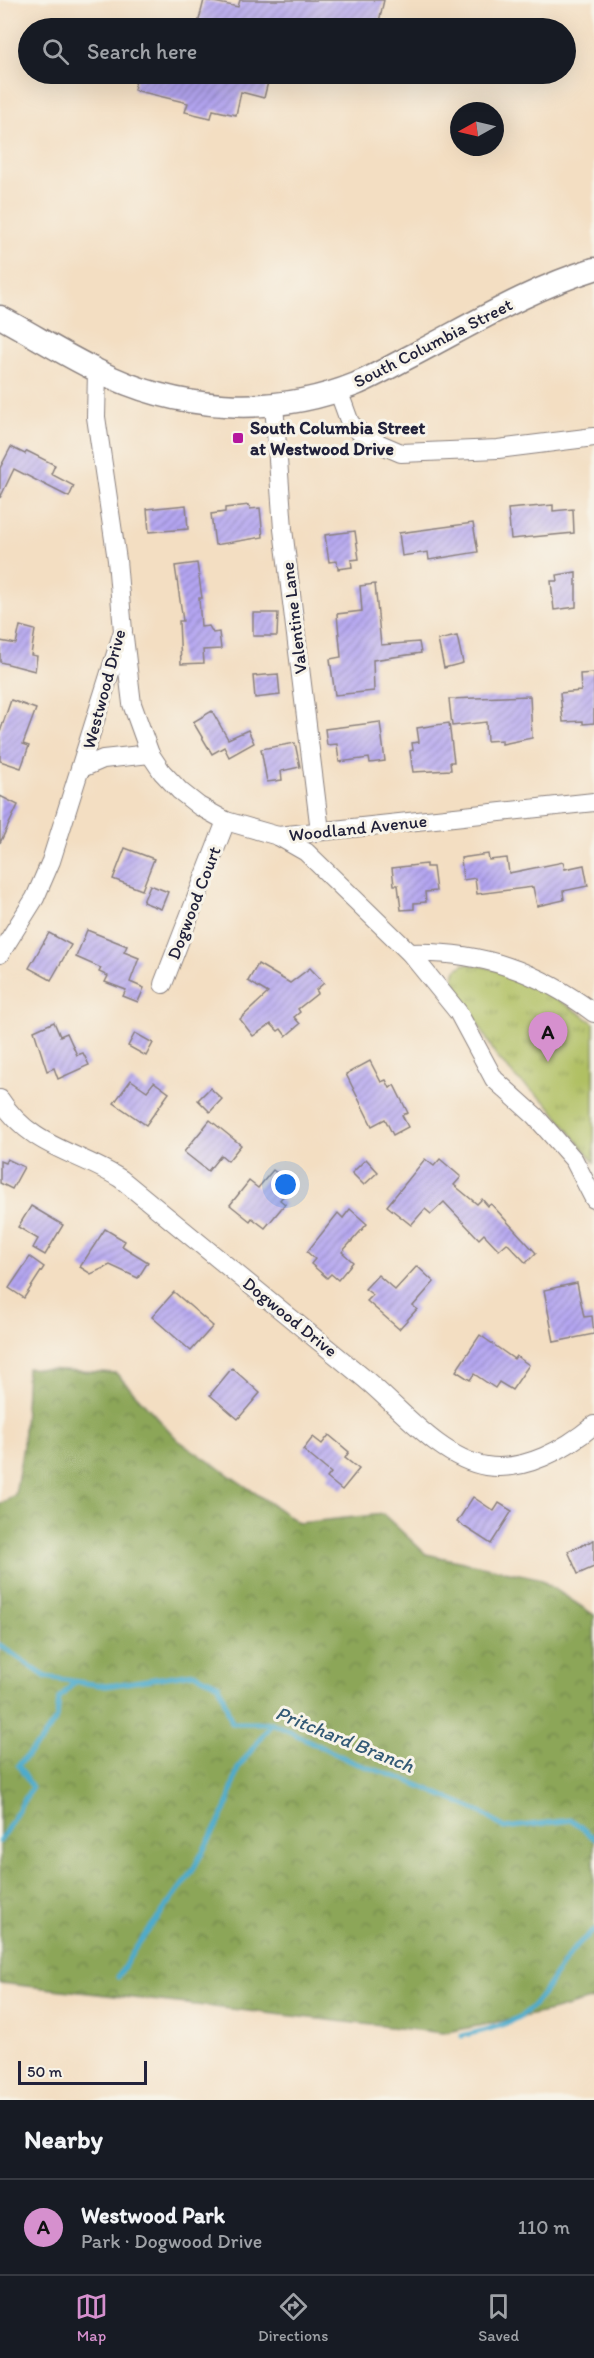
<!DOCTYPE html>
<html lang="en">
<head>
<meta charset="utf-8">
<style>
	:root { --surface:#171b24; --page:#20242c; --text:#f1f3f6; --muted:#9ea1a6; --line:#363941; --accent:#d690ce }
	body { margin:0; font-family:Itim,sans-serif; background:var(--page); color:var(--text) }
	.compass { position:absolute; left:450px; top:102px; width:54px; height:54px; border-radius:50%; background:var(--surface); box-shadow:0 6px 24px #0002; rotate:262deg }
	.scale { position:absolute; left:18px; bottom:15px; width:129px; box-sizing:border-box; padding-left:6px; border:3px solid #22223b; border-top:0; font-size:16px; line-height:21px; white-space:nowrap; color:#22223b; -webkit-text-stroke:4px #f7f3e8; paint-order:stroke }
	.you { position:absolute; left:286px; top:1185px; width:21px; height:21px; margin:-15px; border:4px solid #fff; border-radius:50%; background:#1a73e8; box-shadow:0 0 0 9px #1a73e833 }
	.badge { display:grid; place-items:center; width:39px; height:39px; border-radius:50%; background:var(--accent); color:#111; font-size:20px; font-weight:700 }
	.pin { position:absolute; translate:-50% -50px; filter:drop-shadow(0 2px 3px #0008) }
	.pin::after { content:''; position:absolute; top:32px; width:21px; height:18px; background:inherit; clip-path:polygon(0 0,100% 0,50% 100%) }
	.list { margin:0; padding:0; list-style:none }
	h2 { display:flex; justify-content:space-between; align-items:center; height:78px; margin:0; padding:0 24px; font-size:26px }
	h2 small { font-size:20px; font-weight:400; color:var(--muted) }
	.list li { display:grid; grid-template-columns:39px 1fr auto; gap:18px; align-items:center; box-sizing:border-box; height:96px; padding:0 24px; border-top:2px solid var(--line) }
	.list b { display:block; font-size:22px; white-space:nowrap }
	.list p { margin:0; font-size:20px; white-space:nowrap; color:var(--muted) }
	.list em { font-size:20px; font-style:normal; color:var(--muted) }
	.icon { flex:none; width:33px; height:33px; fill:none; stroke:currentColor; stroke-width:2; stroke-linecap:round; stroke-linejoin:round }
	.map { position:relative; flex:none; width:594px; height:2100px; overflow:hidden }
	.search { position:absolute; background:var(--surface); box-shadow:0 6px 24px #0002; left:18px; right:18px; top:18px; height:66px; display:flex; align-items:center; gap:15px; box-sizing:border-box; padding:0 21px; border-radius:33px; color:var(--muted); font-size:22px }
	.sheet { height:174px; background:var(--surface) }
	nav { display:flex; justify-content:space-around; align-items:center; box-sizing:border-box; height:84px; border-top:2px solid var(--line); background:var(--surface); font-size:16px; color:var(--muted) }
	nav a { display:grid; justify-items:center; gap:3px }
	nav .on { color:var(--accent) }
	.map>svg:first-child { display:block }
	.forest { fill:url(#forest-crowns); stroke:#57644a; stroke-width:1.5 }
	.park { fill:url(#park-tufts); stroke:#69714f; stroke-width:1.5 }
	.lines { fill:none; stroke-linecap:round; stroke-linejoin:round }
	.stream { stroke:#4dabcc; stroke-width:5 }
	.building { fill:url(#building-hatch) }
	.minor-casing { stroke:#8a807e; stroke-width:20 }
	.major-casing { stroke:#8a807e; stroke-width:25 }
	.minor { stroke:#fff; stroke-width:18 }
	.major { stroke:#fff; stroke-width:22 }
	.poi-dot { fill:#b5179e; stroke:#f7f3e8; stroke-width:2 }
	.labels { text-anchor:middle; dominant-baseline:central; stroke-width:6; stroke-linejoin:round; paint-order:stroke }
	.street-label { font-size:18px; fill:#22223b; stroke:#f7f3e8 }
	.poi-label { font-size:18px; font-weight:bold; fill:#22223b; stroke:#f7f3e8; text-anchor:start }
	.water-label { font-size:20px; font-style:italic; fill:#335975; stroke:#f7f3e8 }
</style>
</head>
<body>
<div class="map">
<svg width="594" height="2100" viewBox="0 0 594 2100">
	<defs>
		<pattern id="forest-crowns" width="20" height="18" patternUnits="userSpaceOnUse" patternTransform="scale(1.5)"><rect width="20" height="18" fill="#8ca659"/><path d="M2 6a3 3 0 1 1 6 0M12 15a3 3 0 1 1 6 0" fill="none" stroke="#72874b"/></pattern>
		<pattern id="park-tufts" width="24" height="20" patternUnits="userSpaceOnUse" patternTransform="scale(1.5)"><rect width="24" height="20" fill="#b0c063"/><path d="M3 7l-1-3M5 7V3M7 7l1-3M15 17l-1-3M17 17v-4M19 17l1-3" fill="none" stroke="#8f9c53"/></pattern>
		<pattern id="building-hatch" width="6" height="6" patternUnits="userSpaceOnUse" patternTransform="scale(1.5)"><rect width="6" height="6" fill="#b4a5f1"/><path d="M-1 1l2-2M0 6l6-6M5 7l2-2" fill="none" stroke="#9286c4"/></pattern>
	</defs>
	<rect width="100%" height="100%" fill="#f7f3e8"/>
	<filter id="ink" filterUnits="userSpaceOnUse"><feTurbulence type="fractalNoise" baseFrequency=".0167" numOctaves="2"/><feDisplacementMap in="SourceGraphic" scale="12" xChannelSelector="R" yChannelSelector="G"/><feConvolveMatrix kernelMatrix="1 2 1 2 8 2 1 2 1" color-interpolation-filters="sRGB"/></filter>
	<filter id="wash" filterUnits="userSpaceOnUse"><feTurbulence type="fractalNoise" baseFrequency=".008" numOctaves="4" result="noise"/><feDisplacementMap in="SourceGraphic" scale="24" xChannelSelector="R" yChannelSelector="G"/><feGaussianBlur stdDeviation="1.35" result="paint"/><feColorMatrix in="noise" values="0 0 0 0 0 0 0 0 0 0 0 0 0 0 0 0 0 1.4 0 .05"/><feComposite in="paint" operator="in"/></filter>
	<g filter="url(#wash)">
		<rect width="100%" height="100%" fill="#f3dec2"/>
		<path class="forest" d="M27,1368L116,1373L178,1440L299,1523L383,1514L426,1554L538,1578L594,1615V1999L551,2011L443,2033L0,1983V1504L15,1495L23,1446Z"/>
		<path class="park" d="M464,964C503,964 563,1001 594,1023V1162L548,1104L517,1079L497,1057L453,980L456,970Z"/>
		<g class="lines">
			<g class="stream">
				<path d="M0,1645L46,1677L106,1686L194,1673L219,1685L232,1723H272L355,1763L406,1780L481,1812L504,1828L572,1820L594,1838"/>
				<path d="M0,1841L32,1787L18,1765L41,1741L57,1718L59,1698L75,1682"/>
				<path d="M118,1977L136,1947L190,1875L226,1809L238,1768L272,1723"/>
				<path d="M462,2036C485,2030 512,2025 530,2009C554,1985 562,1953 594,1931"/>
			</g>
		</g>
		<g id="blocks">
			<g class="building">
				<path d="M204,0L238,7L240,0H384L378,26L354,21L352,28H197Z"/>
				<path d="M137,74H270L264,98L241,92L236,115L213,110L211,118L185,112L188,103L134,90Z"/>
				<path d="M11,447L25,454L27,451L55,465L51,474L74,486L69,497L14,469L0,498V468Z"/>
				<path d="M186,505L188,529L149,532L147,509Z"/>
				<path d="M249,505L250,509L260,508L263,537L215,545L211,514L225,512V508Z"/>
				<path d="M553,505V511L573,509L574,533L511,539L508,509Z"/>
				<path d="M473,523L478,552L429,560L428,552L402,556L399,533Z"/>
				<path d="M355,531L359,559L351,560L352,567L338,569L337,561L329,562L325,535Z"/>
				<path d="M197,563L202,598H199L201,627L209,626L213,633L219,632L221,649L203,650L204,663L181,664L179,621H183L175,566Z"/>
				<path d="M576,572V607L554,610L551,581H558L557,575Z"/>
				<path d="M375,584L381,645L419,642L421,653L373,660L374,691L335,695L330,659L341,657L337,614L362,611L360,586Z"/>
				<path d="M253,613H278L277,636H253Z"/>
				<path d="M20,626L35,630L31,655L37,656L35,671L0,662V641L16,644Z"/>
				<path d="M457,636L463,663L444,668L438,640Z"/>
				<path d="M594,673V723L583,724V721L563,722L560,693L581,691L580,674Z"/>
				<path d="M278,674L280,695L255,698L253,676Z"/>
				<path d="M530,696L532,738L502,744V740L487,741L486,722L452,726L449,699Z"/>
				<path d="M11,700L36,709L23,744L29,746L21,768L0,761V732Z"/>
				<path d="M212,711L228,739L248,730L254,743L229,757L224,747L212,754L193,722Z"/>
				<path d="M380,722L385,761L370,763L369,758L339,762L337,744L327,745L325,729Z"/>
				<path d="M449,723L454,762H450L451,770L413,772L410,751L413,750L412,743L419,742L417,728Z"/>
				<path d="M295,743L300,767L281,771L282,780L267,782L261,749Z"/>
				<path d="M0,796L18,805L0,843Z"/>
				<path d="M125,848L154,859L142,890L113,879Z"/>
				<path d="M488,854L489,860L507,858L509,873L563,862L565,869L584,865L588,886L563,891L564,900L537,906L533,887L477,894L475,878L463,880L461,858Z"/>
				<path d="M426,864V867H433L436,891L425,892L426,902L414,903V909L401,910L398,885H394L392,868Z"/>
				<path d="M150,885L168,892L161,909L143,902Z"/>
				<path d="M87,930L127,946L124,952L139,958L130,982L144,988L138,1002L123,996L126,990L105,982L108,976L99,972L101,968L76,957Z"/>
				<path d="M49,933L71,945L51,980L29,968Z"/>
				<path d="M258,964L290,983L310,968L324,983L316,990L318,993L298,1009L300,1012L294,1017L300,1024L286,1036L281,1029L278,1031L271,1024L253,1036L240,1019L268,993L248,981Z"/>
				<path d="M54,1022L60,1036L67,1033L77,1055L83,1053L89,1065L58,1079L54,1068L47,1071L34,1031Z"/>
				<path d="M135,1033L153,1043L146,1056L128,1046Z"/>
				<path d="M370,1061L381,1082L386,1080L390,1088L394,1085L408,1113L402,1115L408,1127L393,1135L385,1119L372,1126L346,1074Z"/>
				<path d="M131,1080L147,1091L154,1082L169,1093L146,1125L114,1103Z"/>
				<path d="M210,1088L222,1099L210,1112L198,1100Z"/>
				<path d="M210,1120L241,1145L228,1161L221,1155L208,1171L184,1152Z"/>
				<path d="M7,1159L24,1167L12,1189L0,1183V1161L5,1163Z"/>
				<path d="M366,1159L378,1172L364,1185L352,1173Z"/>
				<path d="M425,1159L434,1166L440,1159L461,1177L454,1185L477,1204L482,1199L488,1206L491,1204L536,1253L526,1263L507,1243L499,1250L484,1234L479,1239L444,1202L431,1214L425,1209L411,1225L387,1206Z"/>
				<path d="M273,1170L292,1185L280,1200L285,1204L265,1228L252,1218L250,1221L230,1205L249,1181L258,1188Z"/>
				<path d="M31,1206L63,1225L45,1255L33,1248L38,1239L18,1227Z"/>
				<path d="M350,1209L367,1224L342,1252L353,1262L338,1280L331,1274L327,1278L311,1264L315,1259L307,1252L338,1213L343,1218Z"/>
				<path d="M105,1229L125,1241L122,1246L148,1262L138,1278L110,1265L91,1274L80,1267Z"/>
				<path d="M30,1257L44,1267L24,1298L9,1288Z"/>
				<path d="M417,1266L434,1282L413,1306L417,1309L399,1329L367,1301L373,1295L365,1289L378,1275L395,1290Z"/>
				<path d="M577,1283L584,1317L592,1316L594,1334L554,1342L544,1290Z"/>
				<path d="M174,1292L213,1326L191,1351L152,1317Z"/>
				<path d="M480,1335L514,1359L516,1356L529,1365L512,1390L499,1382L495,1388L474,1374L470,1380L456,1371Z"/>
				<path d="M232,1368L260,1393L238,1419L210,1395Z"/>
				<path d="M329,1435L349,1452L345,1458L359,1469L342,1490L327,1478L331,1473L303,1450L313,1437L322,1444Z"/>
				<path d="M473,1497L494,1511L499,1503L512,1511L491,1544L457,1522Z"/>
				<path d="M594,1540V1567L578,1574L568,1551Z"/>
			</g>
		</g>
	</g>
	<g filter="url(#ink)">
		<use href="#blocks" fill-opacity="0" stroke="#8a807e" stroke-width="1.5"/>
		<g class="lines">
			<defs>
				<g id="minor">
					<path d="M338,390L350,423L366,438L401,453L498,449L594,437"/>
					<path d="M274,404L283,529L320,831"/>
					<path d="M124,637L132,704L150,754L162,772L180,791L199,806L226,821L278,836L594,802"/>
					<path d="M82,768L103,759L150,754"/>
					<path d="M278,836L306,852L410,953L458,1012L494,1079L535,1116L574,1160L594,1199"/>
					<path d="M410,953C480,951 538,971 594,1013"/>
					<path d="M0,954L35,898L51,861L123,631L117,560L96,417L97,371"/>
					<path d="M163,984L226,821"/>
					<path d="M0,1099C31,1148 77,1151 121,1179C202,1246 284,1312 365,1379C399,1407 441,1459 486,1466C525,1472 565,1449 594,1425"/>
				</g>
				<path id="major" d="M0,317C32,334 63,354 96,370C176,411 272,418 356,384C377,375 397,363 417,353C476,322 530,289 594,269"/>
			</defs>
			<use href="#minor" class="minor-casing"/>
			<use href="#major" class="major-casing"/>
			<use href="#minor" class="minor"/>
			<use href="#major" class="major"/>
		</g>
	</g>
	<rect class="poi-dot" x="232" y="432" width="12" height="12" rx="3"/>
	<g class="labels">
		<g class="street-label">
			<text transform="translate(433 343) rotate(-27)">South Columbia Street</text>
			<text transform="translate(294 618) rotate(-97)">Valentine Lane</text>
			<text transform="translate(104 689) rotate(-75)">Westwood Drive</text>
			<text transform="translate(358 828) rotate(-6)">Woodland Avenue</text>
			<text transform="translate(194 903) rotate(-69)">Dogwood Court</text>
			<text transform="translate(290 1317) rotate(39)">Dogwood Drive</text>
		</g>
		<g class="poi-label">
			<text x="250" y="428">South Columbia Street<tspan x="250" dy="21">at Westwood Drive</tspan></text>
		</g>
		<g class="water-label">
			<text transform="translate(345 1739) rotate(22)">Pritchard Branch</text>
		</g>
	</g>
</svg>
<svg class="compass" viewBox="-18 -18 36 36"><path d="M0-13l5 13h-10z" fill="#e53935"/><path d="M0 13l5-13h-10z" fill="#9ea1a6"/></svg>
<div class="scale">50 m</div>
<div class="you"></div>
<div class="pin badge" style="left:548px;top:1062px">A</div>
<div class="search"><svg class="icon" aria-label="search" viewBox="0 0 24 24"><circle cx="10" cy="10" r="6"/><path d="M15 15l6 6"/></svg>Search here</div>
</div>
<section class="sheet">
<h2>Nearby<small></small></h2>
<ul class="list">
<li><span class="badge">A</span><div><b>Westwood Park</b><p>Park · Dogwood Drive</p></div><em>110 m</em></li>
</ul>
</section>
<nav>
<a class="on"><svg class="icon" aria-label="map" viewBox="0 0 24 24"><path d="M3 6l6-2 6 2 6-2v14l-6 2-6-2-6 2zM9 4v14M15 6v14"/></svg>Map</a>
<a><svg class="icon" aria-label="directions" viewBox="0 0 24 24"><path d="M12 3l9 9-9 9-9-9zM9 14v-3h6M13 9l2 2-2 2"/></svg>Directions</a>
<a><svg class="icon" aria-label="saved" viewBox="0 0 24 24"><path d="M7 4h10v16l-5-4-5 4z"/></svg>Saved</a>
</nav>
</body>
</html>
